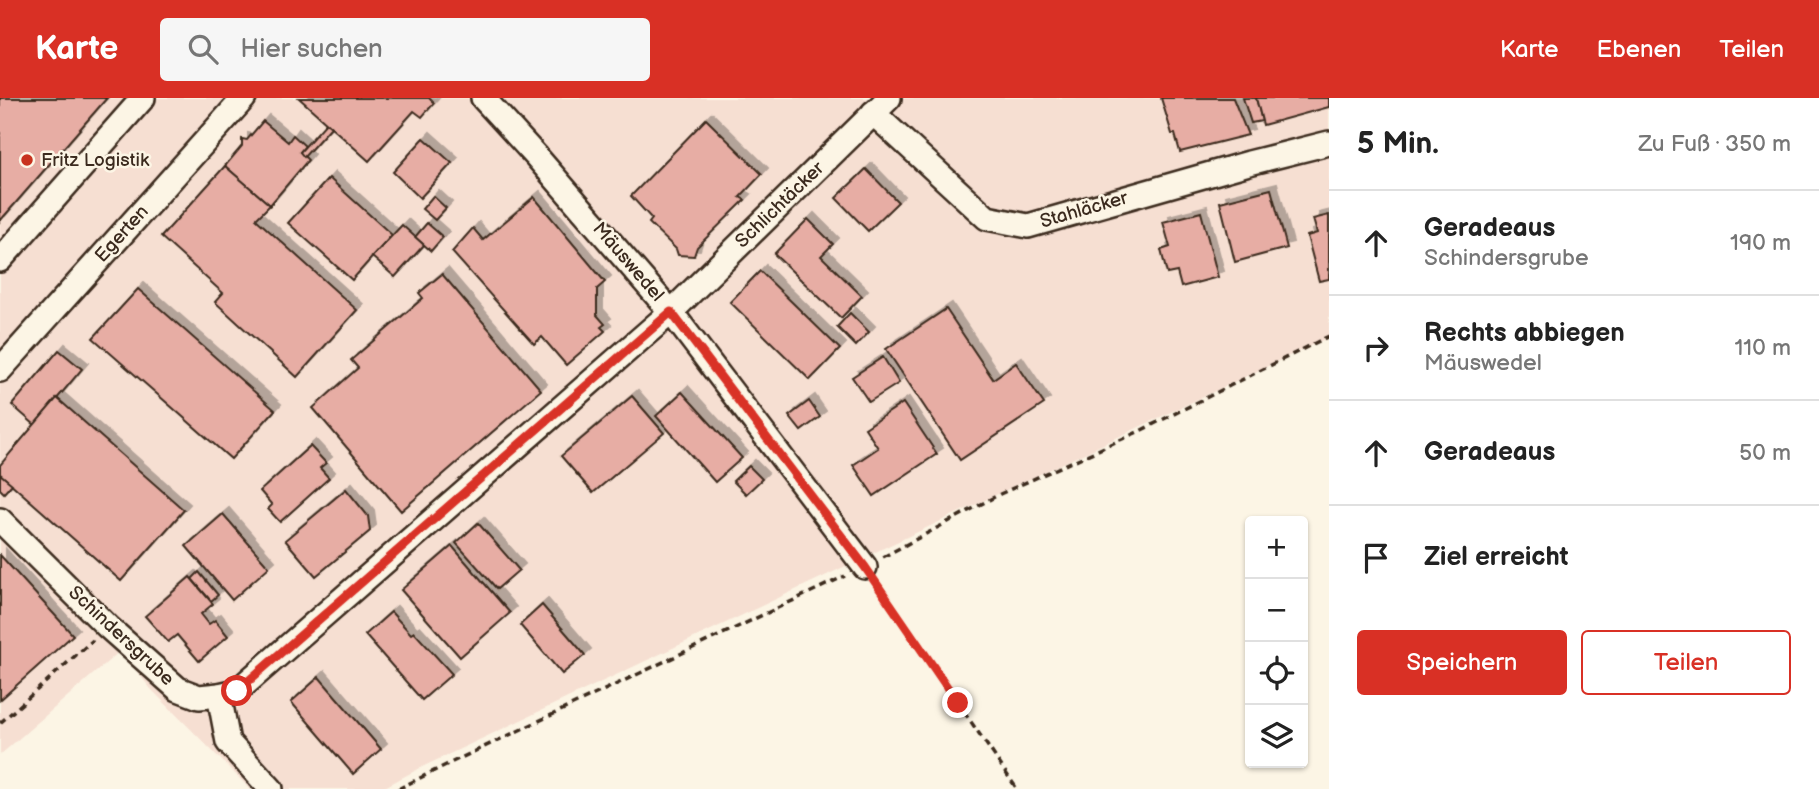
<!DOCTYPE html>
<html lang="de">
<head>
<meta charset="utf-8">
<style>
	:root { --surface:#fff; --page:#f6f6f6; --text:#222; --muted:#767676; --line:#e0e0e0; --accent:#d93025 }
	body { margin:0; font-family:"Balsamiq Sans",sans-serif; background:var(--page); color:var(--text) }
	.controls { position:absolute; right:21px; bottom:21px; display:grid; overflow:hidden; border-radius:7px; box-shadow:0 2px 5px #0004 }
	.controls button { width:63px; height:63px; display:grid; place-items:center; padding:0; border:0; border-bottom:2px solid var(--line); background:var(--surface); color:var(--text); font:35px sans-serif }
	.stop { position:absolute; width:21px; height:21px; margin:-16px; border:5px solid #d93025; border-radius:50%; background:#fff }
	.stop.end { background:#d93025; border-color:#fff; box-shadow:0 2px 7px #0008 }
	.list { margin:0; padding:0; list-style:none }
	h2 { display:flex; justify-content:space-between; align-items:center; height:91px; margin:0; padding:0 28px; font-size:30px }
	h2 small { font-size:23px; font-weight:400; color:var(--muted) }
	.list li { display:grid; grid-template-columns:46px 1fr auto; gap:21px; align-items:center; box-sizing:border-box; height:105px; padding:0 28px; border-top:2px solid var(--line) }
	.list b { display:block; font-size:26px; white-space:nowrap }
	.list p { margin:0; font-size:23px; white-space:nowrap; color:var(--muted) }
	.list em { font-size:23px; font-style:normal; color:var(--muted) }
	.actions { display:flex; gap:14px; padding:21px 28px }
	.actions a { flex:1; padding:16px 0; border:2px solid var(--accent); border-radius:7px; text-align:center; font-size:24px; color:var(--accent) }
	.actions .main { background:var(--accent); color:#fff }
	.icon { flex:none; width:38px; height:38px; fill:none; stroke:currentColor; stroke-width:2; stroke-linecap:round; stroke-linejoin:round }
	.map { position:relative; flex:none; width:1329px; height:691px; overflow:hidden }
	header { display:flex; align-items:center; gap:42px; box-sizing:border-box; height:98px; padding:0 35px; background:var(--accent); color:#fff }
	header strong { font-size:33px }
	nav { display:flex; gap:38px; margin-inline-start:auto; font-size:24px }
	.search { width:490px; height:63px; background:var(--page); display:flex; align-items:center; gap:18px; box-sizing:border-box; padding:0 24px; border-radius:7px; color:var(--muted); font-size:26px }
	main { display:flex }
	aside { flex:1; background:var(--surface) }
	.map>svg:first-child { display:block }
	.built { fill:#f6dfd2 }
	.building { fill:#e7ada4; stroke:#3b2a1e; stroke-width:2; filter:url(#shadow) }
	.lines { fill:none; stroke-linecap:round; stroke-linejoin:round }
	.minor-casing { stroke:#3b2a1e; stroke-width:28 }
	.path { stroke:#3b2a1e; stroke-width:3.5; stroke-dasharray:7 5; stroke-linecap:butt }
	.minor { stroke:#fcf5e5; stroke-width:23 }
	.route { stroke:#d93025; stroke-width:9 }
	.poi-dot { fill:#c8321e; stroke:#fcf5e5; stroke-width:2.5 }
	.labels { text-anchor:middle; dominant-baseline:central; stroke-width:5; stroke-linejoin:round; paint-order:stroke }
	.poi-label { font-size:19px; fill:#3b2a1e; stroke:#fcf5e5; text-anchor:start }
	.street-label { font-size:19px; fill:#3b2a1e; stroke:#fcf5e5 }
</style>
</head>
<body>
<header>
<strong>Karte</strong>
<div class="search"><svg class="icon" aria-label="search" viewBox="0 0 24 24"><circle cx="10" cy="10" r="6"/><path d="M15 15l6 6"/></svg>Hier suchen</div>
<nav><a>Karte</a><a>Ebenen</a><a>Teilen</a></nav>
</header>
<main>
<div class="map">
<svg width="1329" height="691" viewBox="0 0 1329 691">
	<defs>
		<filter id="shadow"><feDropShadow dx="6" dy="-6" stdDeviation="0" flood-color="#0004"/></filter>
	</defs>
	<rect width="100%" height="100%" fill="#fcf5e5"/>
	<filter id="ink" filterUnits="userSpaceOnUse"><feTurbulence type="fractalNoise" baseFrequency=".0143" numOctaves="2"/><feDisplacementMap in="SourceGraphic" scale="14" xChannelSelector="R" yChannelSelector="G"/><feConvolveMatrix kernelMatrix="1 2 1 2 8 2 1 2 1" color-interpolation-filters="sRGB"/></filter>
	<g filter="url(#ink)">
		<path class="built" d="M0,0H1329V239L422,669L381,691H250L151,591L120,553L0,657Z"/>
		<g class="building">
			<path d="M0,0H107L0,123Z"/>
			<path d="M299,0H429L434,5L422,19L414,13L369,63Z"/>
			<path d="M1161,0H1233L1248,37L1180,54L1175,36H1172Z"/>
			<path d="M1243,0H1256L1262,23L1251,25Z"/>
			<path d="M1256,0H1329V9L1263,27Z"/>
			<path d="M706,21L762,76L740,99L745,102L697,149L694,158L678,157L676,151L649,125L652,121L631,98Z"/>
			<path d="M263,23L288,44L293,37L305,48L300,54L308,62L270,107L225,68L242,48V41L247,42Z"/>
			<path d="M326,25L331,29L304,59L300,54Z"/>
			<path d="M424,40L452,65L420,100L393,74Z"/>
			<path d="M225,68L270,107L256,121L357,212L297,279L215,204L223,195L161,139Z"/>
			<path d="M866,71L898,104L868,133L836,100Z"/>
			<path d="M329,80L392,137L352,182L288,125Z"/>
			<path d="M1271,91L1287,150L1235,164L1220,104Z"/>
			<path d="M433,98L446,110L435,122L422,111Z"/>
			<path d="M534,99L605,184L597,191V217L605,226L601,229L605,233L566,267L542,239L534,246L452,154L473,130L483,142Z"/>
			<path d="M1201,114L1218,179L1181,189L1177,174L1167,176L1161,152L1170,149L1163,124Z"/>
			<path d="M1329,117V181L1319,183L1307,138L1317,135L1313,121Z"/>
			<path d="M808,121L833,146L821,158L862,198L841,220L774,156Z"/>
			<path d="M427,125L443,139L431,153L415,139Z"/>
			<path d="M402,127L424,147L395,179L372,159Z"/>
			<path d="M760,173L840,251L810,282L730,204Z"/>
			<path d="M442,176L541,292L401,413L313,310L358,270L351,262L423,200L419,195Z"/>
			<path d="M138,191L275,312L231,361L93,240Z"/>
			<path d="M946,211L993,281L1016,265L1044,306L960,362L886,251Z"/>
			<path d="M850,215L869,234L856,248L837,229Z"/>
			<path d="M59,252L82,271L35,327L12,307Z"/>
			<path d="M883,259L899,285L869,304L852,279Z"/>
			<path d="M682,294L742,360L715,384L656,318Z"/>
			<path d="M632,298L664,335L593,395L561,358Z"/>
			<path d="M57,300L184,412L121,483L0,376V367Z"/>
			<path d="M809,303L820,319L801,333L789,318Z"/>
			<path d="M903,305L937,356L874,398L853,367L878,350L865,330Z"/>
			<path d="M310,348L326,365L320,370L329,380L280,424L268,411L272,407L260,393Z"/>
			<path d="M749,368L762,381L746,396L733,383Z"/>
			<path d="M0,376L12,386L4,395L0,391Z"/>
			<path d="M346,391L368,418L370,433L316,478L285,442Z"/>
			<path d="M223,416L269,469L232,502L186,448Z"/>
			<path d="M478,425L519,472L497,491L456,445Z"/>
			<path d="M452,448L510,515L460,559L401,492Z"/>
			<path d="M0,457L73,537L0,602Z"/>
			<path d="M199,474L218,497L211,503L192,481Z"/>
			<path d="M190,479L213,506L201,516L209,526L215,522L228,538L199,563L177,537L168,544L145,518Z"/>
			<path d="M542,507L585,557L562,576L520,527Z"/>
			<path d="M391,514L411,536L414,534L452,576L422,602L365,537Z"/>
			<path d="M319,579L381,651L353,676L291,604Z"/>
		</g>
		<g class="lines">
			<defs>
				<g id="minor">
					<path d="M483,0L536,58L671,214L865,469"/>
					<path d="M873,15L987,120L1028,128L1249,65L1329,45"/>
					<path d="M0,162L143,0"/>
					<path d="M0,272L244,0"/>
					<path d="M0,422L108,529L178,591L199,599L219,597L237,593L671,214L889,0"/>
					<path d="M219,597L228,644L271,691"/>
				</g>
			</defs>
			<use href="#minor" class="minor-casing"/>
			<g class="path">
				<path d="M883,459L1000,396L1140,333L1329,238"/>
				<path d="M876,485L1017,691"/>
				<path d="M0,625L93,542"/>
				<path d="M398,691L446,667L845,478"/>
			</g>
			<use href="#minor" class="minor"/>
		</g>
	</g>
	<g class="lines" filter="url(#ink)">
		<path class="route" d="M237,593L671,214L865,469L958,605"/>
	</g>
	<circle class="poi-dot" cx="27" cy="62" r="7"/>
	<g class="labels">
		<g class="poi-label">
			<text x="41" y="62">Fritz Logistik</text>
		</g>
		<g class="street-label">
			<text transform="translate(780 107) rotate(-44)">Schlichtäcker</text>
			<text transform="translate(1084 112) rotate(-16)">Stahläcker</text>
			<text transform="translate(122 136) rotate(-48)">Egerten</text>
			<text transform="translate(628 164) rotate(49)">Mäuswedel</text>
			<text transform="translate(121 538) rotate(43)">Schindersgrube</text>
		</g>
	</g>
</svg>
<div class="controls">
<button>+</button>
<button>−</button>
<button><svg class="icon" aria-label="locate" viewBox="0 0 24 24"><circle cx="12" cy="12" r="6"/><path d="M12 2v4M12 18v4M2 12h4M18 12h4"/></svg></button>
<button><svg class="icon" aria-label="layers" viewBox="0 0 24 24"><path d="M12 4l9 5-9 5-9-5zM3 14l9 5 9-5"/></svg></button>
</div>
<div class="stop" style="left:237px;top:593px"></div>
<div class="stop end" style="left:958px;top:605px"></div>
</div>
<aside>
<h2>5 Min.<small>Zu Fuß · 350 m</small></h2>
<ul class="list">
<li><svg class="icon" aria-label="ahead" viewBox="0 0 24 24"><path d="M12 20V5M6 11l6-6 6 6"/></svg><div><b>Geradeaus</b><p>Schindersgrube</p></div><em>190 m</em></li>
<li><svg class="icon" aria-label="right" viewBox="0 0 24 24"><path d="M7 20v-9h11M14 6l5 5-5 5"/></svg><div><b>Rechts abbiegen</b><p>Mäuswedel</p></div><em>110 m</em></li>
<li><svg class="icon" aria-label="ahead" viewBox="0 0 24 24"><path d="M12 20V5M6 11l6-6 6 6"/></svg><div><b>Geradeaus</b></div><em>50 m</em></li>
<li><svg class="icon" aria-label="arrive" viewBox="0 0 24 24"><path d="M6 21V4h12l-3 4 3 4H6"/></svg><div><b>Ziel erreicht</b></div></li>
</ul>
<div class="actions"><a class="main">Speichern</a><a>Teilen</a></div>
</aside>
</main>
</body>
</html>
